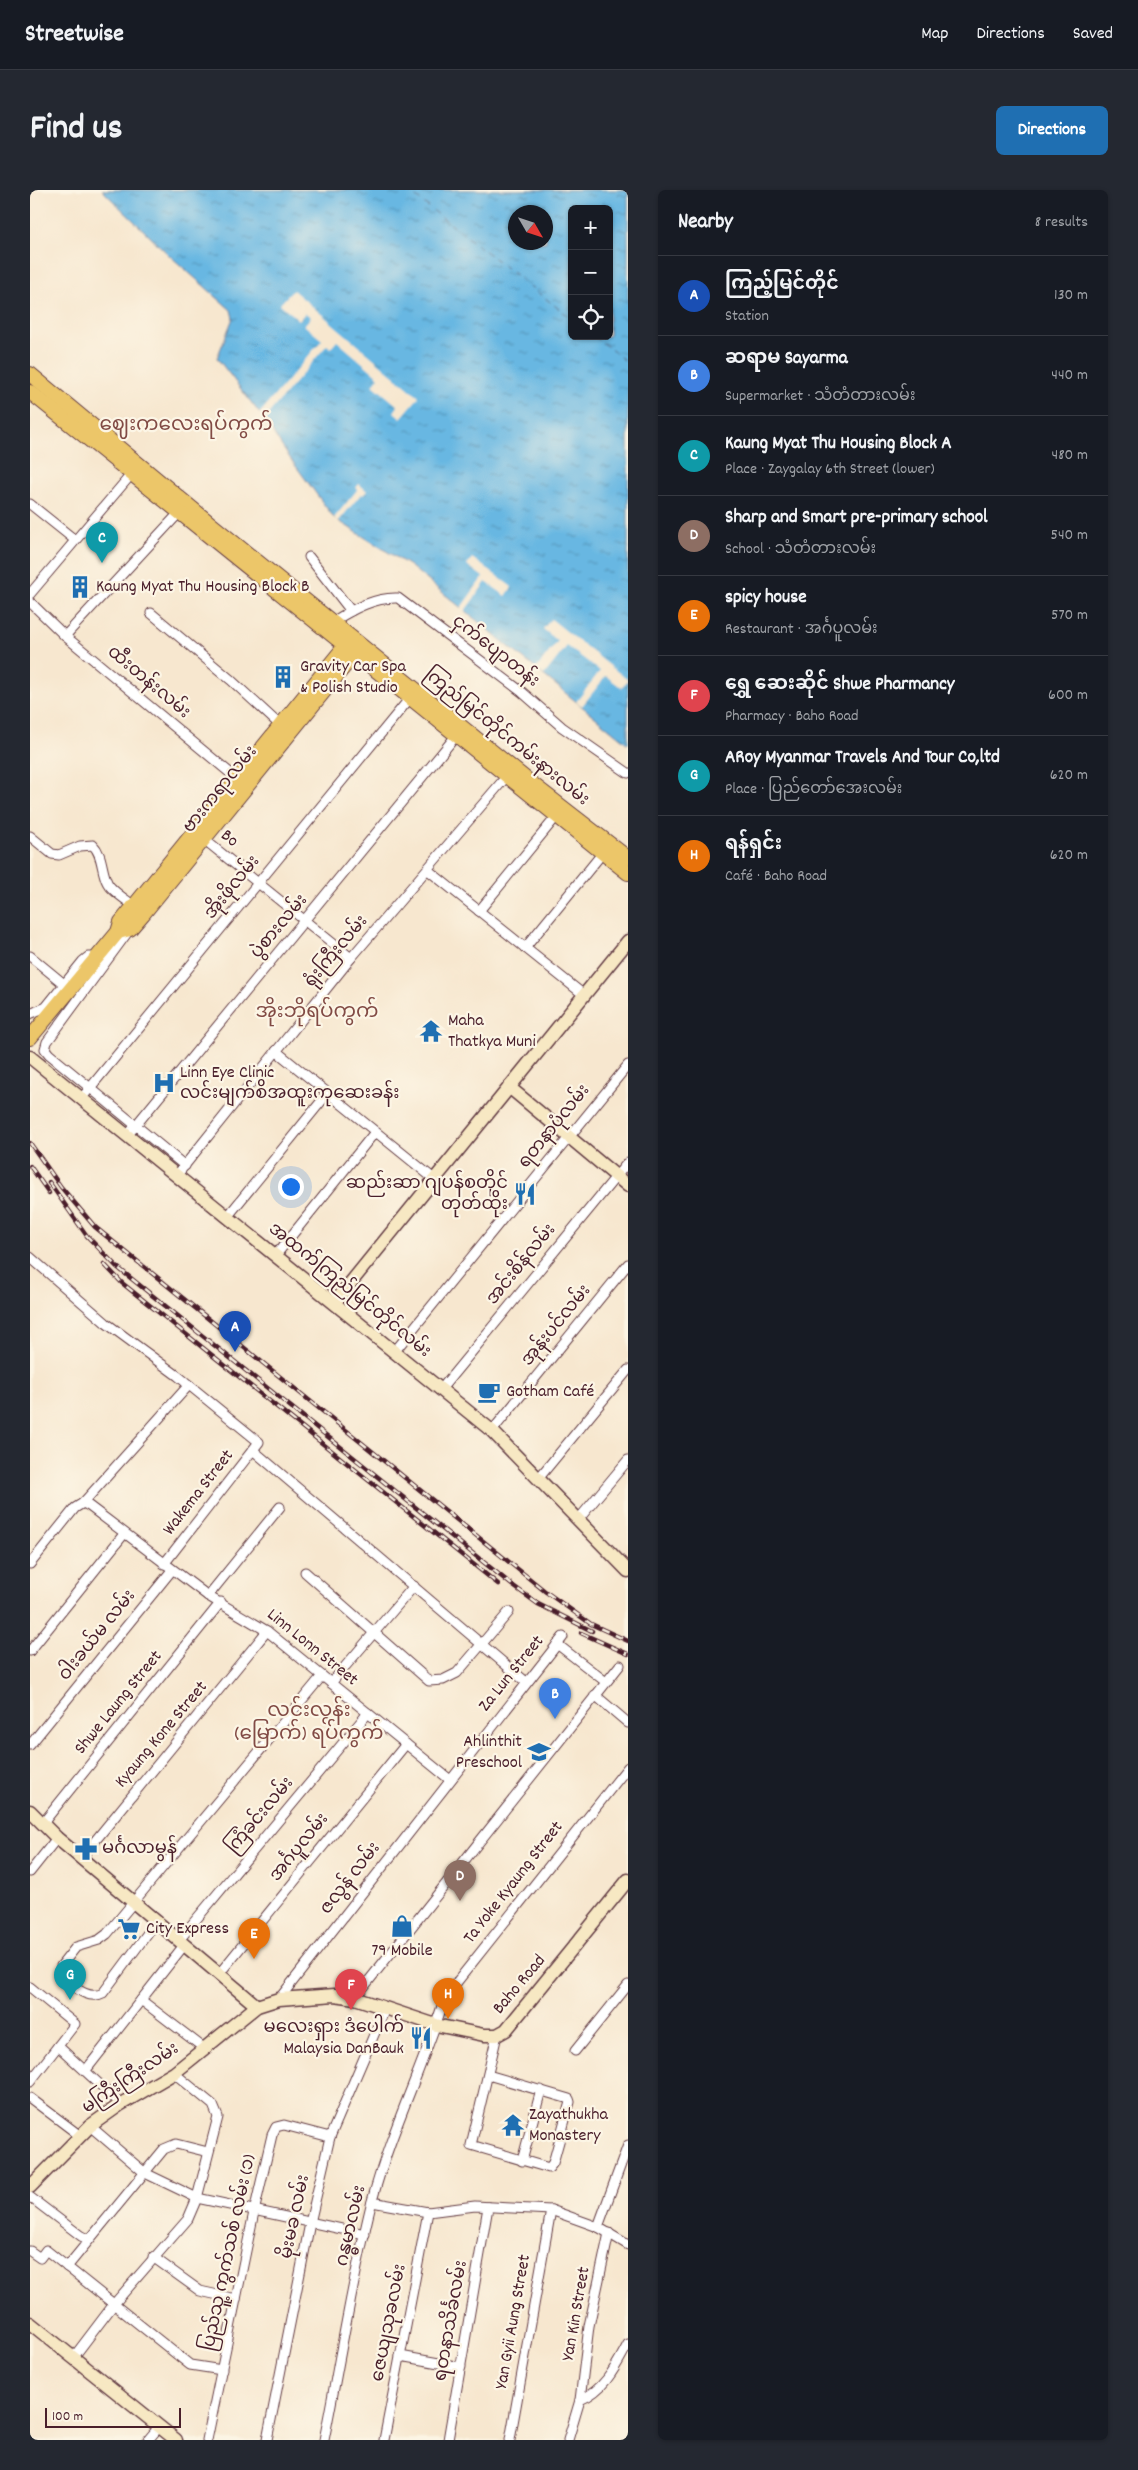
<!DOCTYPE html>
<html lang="en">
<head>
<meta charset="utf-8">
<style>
	:root { --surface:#171b24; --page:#242831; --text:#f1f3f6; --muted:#9ea1a6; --line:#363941; --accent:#1f6fb2 }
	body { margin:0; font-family:Dekko,"Noto Sans Myanmar",sans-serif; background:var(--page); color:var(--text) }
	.controls { position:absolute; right:15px; top:15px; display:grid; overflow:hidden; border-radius:8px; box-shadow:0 1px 4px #0004 }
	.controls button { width:45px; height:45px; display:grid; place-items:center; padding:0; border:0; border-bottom:1px solid var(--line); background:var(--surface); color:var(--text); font:25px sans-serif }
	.compass { position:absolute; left:478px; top:15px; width:45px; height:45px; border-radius:50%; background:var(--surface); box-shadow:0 1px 4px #0004; rotate:129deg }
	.scale { position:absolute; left:15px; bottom:12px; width:136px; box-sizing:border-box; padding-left:5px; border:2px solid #4a1f2b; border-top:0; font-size:14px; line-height:18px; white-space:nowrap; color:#4a1f2b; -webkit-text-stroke:4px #fcf5e5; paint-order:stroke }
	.you { position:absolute; left:260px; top:996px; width:18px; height:18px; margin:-12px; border:4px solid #fff; border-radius:50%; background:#1a73e8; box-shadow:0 0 0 8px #1a73e833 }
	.badge { display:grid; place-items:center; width:32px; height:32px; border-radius:50%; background:var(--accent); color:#fff; font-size:16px; font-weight:700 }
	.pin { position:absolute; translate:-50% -41px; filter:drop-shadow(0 1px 2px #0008) }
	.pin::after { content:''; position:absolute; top:26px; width:18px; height:15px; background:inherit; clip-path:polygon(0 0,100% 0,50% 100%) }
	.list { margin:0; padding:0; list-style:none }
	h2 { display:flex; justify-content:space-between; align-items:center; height:65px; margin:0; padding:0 20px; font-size:21px }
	h2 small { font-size:16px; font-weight:400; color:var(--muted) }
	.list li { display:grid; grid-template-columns:32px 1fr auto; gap:15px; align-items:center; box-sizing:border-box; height:80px; padding:0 20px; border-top:1px solid var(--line) }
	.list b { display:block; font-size:19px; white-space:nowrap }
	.list p { margin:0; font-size:16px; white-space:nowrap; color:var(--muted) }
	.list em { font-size:16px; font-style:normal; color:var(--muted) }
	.icon { flex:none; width:28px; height:28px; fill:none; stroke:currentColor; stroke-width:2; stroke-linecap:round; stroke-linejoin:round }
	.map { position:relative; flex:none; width:598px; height:2250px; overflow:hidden; border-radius:8px }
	header { display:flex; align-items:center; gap:30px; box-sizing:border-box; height:70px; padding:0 25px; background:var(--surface); border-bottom:1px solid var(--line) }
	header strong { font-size:24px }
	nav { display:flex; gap:28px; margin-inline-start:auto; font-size:18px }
	.intro { display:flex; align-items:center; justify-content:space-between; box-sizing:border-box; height:120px; padding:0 30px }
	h1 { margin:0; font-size:35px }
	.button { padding:12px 22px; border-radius:8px; background:var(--accent); color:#fff; font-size:18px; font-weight:700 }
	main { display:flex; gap:30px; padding:0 30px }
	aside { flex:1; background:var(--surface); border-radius:8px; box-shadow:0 1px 4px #0004 }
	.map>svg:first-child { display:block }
	.water { fill:url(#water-ripples); stroke:#586b86; fill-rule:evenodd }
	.pier { fill:#f7e7cf }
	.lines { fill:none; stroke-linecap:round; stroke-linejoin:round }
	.ferry { stroke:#54546b; stroke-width:1; stroke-dasharray:6 5; stroke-linecap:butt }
	.street-casing { stroke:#643d44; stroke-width:11 }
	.secondary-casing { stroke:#643d44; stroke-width:15 }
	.primary-casing { stroke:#643d44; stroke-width:16 }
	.street { stroke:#fff; stroke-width:9 }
	.secondary { stroke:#f7e8c3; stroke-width:12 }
	.primary { stroke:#ecc669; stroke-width:14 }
	.rail-casing { stroke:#4a1f2b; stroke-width:4.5 }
	.rail { stroke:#fcf5e5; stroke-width:2.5; stroke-dasharray:8; stroke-linecap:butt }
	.labels { text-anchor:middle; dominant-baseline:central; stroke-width:4.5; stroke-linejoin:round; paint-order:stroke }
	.poi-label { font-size:18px; fill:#4a1f2b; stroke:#fcf5e5; text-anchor:start }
	.street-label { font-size:18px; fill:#4a1f2b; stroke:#fcf5e5 }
	.quarter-label { font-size:20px; fill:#824b45; stroke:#fcf5e5 }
</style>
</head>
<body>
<header>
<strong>Streetwise</strong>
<nav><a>Map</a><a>Directions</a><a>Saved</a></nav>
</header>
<div class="intro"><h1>Find us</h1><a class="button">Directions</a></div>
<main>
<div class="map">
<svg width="598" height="2250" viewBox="0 0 598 2250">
	<defs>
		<pattern id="water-ripples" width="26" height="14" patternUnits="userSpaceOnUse" patternTransform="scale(1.25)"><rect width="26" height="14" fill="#67b7e2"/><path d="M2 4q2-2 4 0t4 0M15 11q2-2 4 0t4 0" fill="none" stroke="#5794b7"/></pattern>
	</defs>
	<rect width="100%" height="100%" fill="#fcf5e5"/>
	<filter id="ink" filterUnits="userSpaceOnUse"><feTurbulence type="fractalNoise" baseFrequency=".02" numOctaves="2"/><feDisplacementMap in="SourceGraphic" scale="10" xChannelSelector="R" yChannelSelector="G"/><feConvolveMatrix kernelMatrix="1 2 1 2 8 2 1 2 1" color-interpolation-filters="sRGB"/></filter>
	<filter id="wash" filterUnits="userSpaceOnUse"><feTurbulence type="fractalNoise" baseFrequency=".0096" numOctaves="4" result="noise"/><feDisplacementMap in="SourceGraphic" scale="20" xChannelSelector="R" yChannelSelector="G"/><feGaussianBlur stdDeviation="1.12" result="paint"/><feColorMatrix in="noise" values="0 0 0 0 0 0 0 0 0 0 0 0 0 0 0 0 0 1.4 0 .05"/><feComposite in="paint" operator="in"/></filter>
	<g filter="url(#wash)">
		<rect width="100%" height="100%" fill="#f7e7cf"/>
		<path class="water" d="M72,0H598V554L380,376L304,328L257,264L234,229L187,168L203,128L201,120L139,65ZM542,19H579V146H542ZM486,22H516V52H486Z"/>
		<g class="pier">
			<path d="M263,100L389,207L371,228L364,222L368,216L343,195L349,187L307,151L301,158L297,155L234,229L229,224L292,150L274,135L281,127L275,123L269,130L250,114Z"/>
			<path d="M329,294L337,301L333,305L331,304L308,332L304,328L327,300L326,298Z"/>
			<path d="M442,368L482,397L476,406L456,392L434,422L430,419L453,387L437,375Z"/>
			<path d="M521,429L598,490L592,498L576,486L552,516L546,512L570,481L537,456L514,485L506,479L528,451L513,439Z"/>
		</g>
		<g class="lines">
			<g class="ferry">
				<path d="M377,0L542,129"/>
				<path d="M564,146L598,173"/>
			</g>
		</g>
	</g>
	<g filter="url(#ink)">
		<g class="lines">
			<defs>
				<g id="street">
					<path d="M0,314L45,350"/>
					<path d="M279,367L321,421"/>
					<path d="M0,404L105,280"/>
					<path d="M0,412L35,446L211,592"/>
					<path d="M121,423L201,490L253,538"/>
					<path d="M304,431C323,419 345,407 368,408L492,502L532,537L598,583"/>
					<path d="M35,446L149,323"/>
					<path d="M0,646L22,664L29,665L50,656L63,655C73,665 71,680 77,692C81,701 97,710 104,716"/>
					<path d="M170,646L321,768"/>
					<path d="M398,680L554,805"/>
					<path d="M449,721L526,627"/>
					<path d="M100,739L17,852L15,859L19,864L155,976"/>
					<path d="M495,758L575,660"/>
					<path d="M0,766L34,794"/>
					<path d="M0,824L16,817L53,771L58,767H67"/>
					<path d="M246,861L404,989"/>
					<path d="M51,909L380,508"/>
					<path d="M97,946L430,541"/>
					<path d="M147,985L321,768L476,587"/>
					<path d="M198,1026L298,903"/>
					<path d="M246,1065L345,942"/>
					<path d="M0,1067L76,1133L148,1186L229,1252L134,1374"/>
					<path d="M365,1161L598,875"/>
					<path d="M412,1198L598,972"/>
					<path d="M462,1241L598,1074"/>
					<path d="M224,1261L496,1492"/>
					<path d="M508,1289L598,1180"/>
					<path d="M53,1313L59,1316L178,1406L237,1441L419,1589"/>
					<path d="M548,1330L598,1270"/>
					<path d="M0,1374L45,1318L53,1313L159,1195"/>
					<path d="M275,1382L399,1491L413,1490L427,1483L479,1422"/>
					<path d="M178,1406L250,1317"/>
					<path d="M527,1454L576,1492"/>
					<path d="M0,1461L94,1344"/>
					<path d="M301,1493L384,1396"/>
					<path d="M565,1505L598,1533"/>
					<path d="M0,1555L142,1380"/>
					<path d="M13,1633L191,1412"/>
					<path d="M51,1668L237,1441"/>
					<path d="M0,1682L27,1648"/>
					<path d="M126,1732L73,1803C58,1811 44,1796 32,1788L31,1776L46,1757L69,1750L77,1744L292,1486"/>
					<path d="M149,1750L338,1523"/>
					<path d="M189,1784L376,1554"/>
					<path d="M0,1797L45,1834L0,1892"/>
					<path d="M325,1808L590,1475"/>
					<path d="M249,1809L533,1447"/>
					<path d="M111,1810L175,1859"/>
					<path d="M28,1856L91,1914"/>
					<path d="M545,1861L598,1795"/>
					<path d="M56,1880L155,1754"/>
					<path d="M458,1885L539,1909L540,1912L523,1973L519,1978L441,1955L467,1845"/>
					<path d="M0,1908L49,1945"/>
					<path d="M60,1936L115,1983L167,2008L335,2044"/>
					<path d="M492,1971L511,1900"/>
					<path d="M0,2007L51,2046L58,2049"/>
					<path d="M342,2012L398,2022L445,2016L521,2020L568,2037L598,2055"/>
					<path d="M568,2037L598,1955"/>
					<path d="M0,2061L10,2068L16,2060L160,2175L192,2180"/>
					<path d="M123,2067L170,2101L206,2109"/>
					<path d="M37,2077L134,1959L146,1954L178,1962"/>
					<path d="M370,2166L431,2177"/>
					<path d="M43,2168L84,2114L158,2029L167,2008L188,1927L183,1915L144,1883"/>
					<path d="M550,2210C575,2200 586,2176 598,2154"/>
					<path d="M118,2250L129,2237"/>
					<path d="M177,2250L224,2022L242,1945L246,1937L254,1935L300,1947"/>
					<path d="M237,2250L280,2033L300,1947L355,1819"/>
					<path d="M294,2250C310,2171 322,2090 342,2011C361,1940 393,1877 415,1807L598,1577"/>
					<path d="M354,2250L398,2022"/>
					<path d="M418,2250L458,2017"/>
					<path d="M480,2250L521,2020"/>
					<path d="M538,2250L550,2210L559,2136L579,2043"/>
				</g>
				<g id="secondary">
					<path d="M0,867L462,1241L598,1381"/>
					<path d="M479,897L598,996"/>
					<path d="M305,1112L598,751"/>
					<path d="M0,1621L27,1648L227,1816"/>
					<path d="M0,1997L60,1936L91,1914L144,1883L227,1816L249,1809L305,1805L325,1808L406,1835L454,1845H467L476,1840L598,1690"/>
					<path d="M0,2133L146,2250"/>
				</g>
				<g id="primary">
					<path d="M0,184L182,335L501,593L598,668"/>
					<path d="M0,202L598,683"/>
					<path d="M88,742L100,739L113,724L330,457"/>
					<path d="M0,848L88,742L91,732L320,450"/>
				</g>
			</defs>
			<use href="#street" class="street-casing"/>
			<use href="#secondary" class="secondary-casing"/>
			<use href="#primary" class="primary-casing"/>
			<use href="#street" class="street"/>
			<use href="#secondary" class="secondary"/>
			<use href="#primary" class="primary"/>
			<defs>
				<g id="rail">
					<path d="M0,953L31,997L65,1037L516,1402L561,1434L598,1451"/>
					<path d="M0,976L19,1003"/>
					<path d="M19,992L57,1046L87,1077L482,1395L508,1414L562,1441"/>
					<path d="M74,1074L92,1093L468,1394"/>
					<path d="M551,1443L598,1464"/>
				</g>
			</defs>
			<use href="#rail" class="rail-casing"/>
			<use href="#rail" class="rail"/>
		</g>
	</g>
	<defs>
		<symbol id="building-bare" viewBox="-9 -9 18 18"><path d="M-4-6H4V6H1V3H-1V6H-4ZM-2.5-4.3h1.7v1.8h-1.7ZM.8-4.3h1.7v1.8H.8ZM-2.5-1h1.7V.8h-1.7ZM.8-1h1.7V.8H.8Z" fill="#1f6fb2" stroke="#fcf5e5" stroke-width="2.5" paint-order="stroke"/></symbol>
		<symbol id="temple-bare" viewBox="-9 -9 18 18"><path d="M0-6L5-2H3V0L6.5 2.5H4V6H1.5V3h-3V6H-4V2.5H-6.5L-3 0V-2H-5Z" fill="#1f6fb2" stroke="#fcf5e5" stroke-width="2.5" paint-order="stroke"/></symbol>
		<symbol id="hospital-bare" viewBox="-9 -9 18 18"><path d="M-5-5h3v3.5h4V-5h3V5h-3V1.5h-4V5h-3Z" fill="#1f6fb2" stroke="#fcf5e5" stroke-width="2.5" paint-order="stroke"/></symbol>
		<symbol id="restaurant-bare" viewBox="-9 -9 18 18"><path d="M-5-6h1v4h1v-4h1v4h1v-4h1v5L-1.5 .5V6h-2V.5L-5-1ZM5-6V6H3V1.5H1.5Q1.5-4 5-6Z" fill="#1f6fb2" stroke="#fcf5e5" stroke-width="2.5" paint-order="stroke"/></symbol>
		<symbol id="cafe-bare" viewBox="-9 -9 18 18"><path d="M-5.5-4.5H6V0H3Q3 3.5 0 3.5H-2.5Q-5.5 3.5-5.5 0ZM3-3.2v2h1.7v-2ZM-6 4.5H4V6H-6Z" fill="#1f6fb2" stroke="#fcf5e5" stroke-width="2.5" paint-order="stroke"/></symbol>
		<symbol id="school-bare" viewBox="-9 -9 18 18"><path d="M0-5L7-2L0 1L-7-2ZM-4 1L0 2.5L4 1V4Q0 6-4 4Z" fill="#1f6fb2" stroke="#fcf5e5" stroke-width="2.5" paint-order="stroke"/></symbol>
		<symbol id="pharmacy-bare" viewBox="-9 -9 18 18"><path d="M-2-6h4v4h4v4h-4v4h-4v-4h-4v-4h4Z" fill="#1f6fb2" stroke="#fcf5e5" stroke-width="2.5" paint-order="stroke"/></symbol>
		<symbol id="shop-bare" viewBox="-9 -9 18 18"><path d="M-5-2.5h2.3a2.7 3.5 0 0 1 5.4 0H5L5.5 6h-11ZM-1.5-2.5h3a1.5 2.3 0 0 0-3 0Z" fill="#1f6fb2" stroke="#fcf5e5" stroke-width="2.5" paint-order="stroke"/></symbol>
		<symbol id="supermarket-bare" viewBox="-9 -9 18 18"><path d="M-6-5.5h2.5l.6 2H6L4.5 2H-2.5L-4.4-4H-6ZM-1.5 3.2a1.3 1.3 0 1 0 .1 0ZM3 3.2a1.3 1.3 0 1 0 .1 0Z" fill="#1f6fb2" stroke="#fcf5e5" stroke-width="2.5" paint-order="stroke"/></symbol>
	</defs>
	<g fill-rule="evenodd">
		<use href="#building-bare" x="34" y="381" width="32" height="32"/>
		<use href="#building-bare" x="237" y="471" width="32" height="32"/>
		<use href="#temple-bare" x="385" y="825" width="32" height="32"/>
		<use href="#hospital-bare" x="118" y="877" width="32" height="32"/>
		<use href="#restaurant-bare" x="479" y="988" width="32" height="32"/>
		<use href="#cafe-bare" x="443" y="1186" width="32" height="32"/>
		<use href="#school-bare" x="493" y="1546" width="32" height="32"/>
		<use href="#pharmacy-bare" x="40" y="1643" width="32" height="32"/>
		<use href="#shop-bare" x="356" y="1720" width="32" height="32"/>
		<use href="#supermarket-bare" x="83" y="1723" width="32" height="32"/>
		<use href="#restaurant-bare" x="375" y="1832" width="32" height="32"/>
		<use href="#temple-bare" x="467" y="1919" width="32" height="32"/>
	</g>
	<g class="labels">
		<g class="poi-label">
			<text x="66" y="397">Kaung Myat Thu Housing Block B</text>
			<text x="270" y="477">Gravity Car Spa<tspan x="270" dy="21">&amp; Polish Studio</tspan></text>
			<text x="418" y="831">Maha<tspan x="418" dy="21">Thatkya Muni</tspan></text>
			<text x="150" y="883">Linn Eye Clinic<tspan x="150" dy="21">လင်းမျက်စိအထူးကုဆေးခန်း</tspan></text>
			<text x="478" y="994" text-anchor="end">ဆည်းဆာ ဂျပန်စတိုင်<tspan x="478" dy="21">တုတ်ထိုး</tspan></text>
			<text x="476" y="1202">Gotham Café</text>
			<text x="492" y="1552" text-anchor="end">Ahlinthit<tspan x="492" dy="21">Preschool</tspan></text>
			<text x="72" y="1659">မင်္ဂလာမွန်</text>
			<text x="116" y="1739">City Express</text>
			<text x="372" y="1761" text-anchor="middle">79 Mobile</text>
			<text x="374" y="1838" text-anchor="end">မလေးရှား ဒံပေါက်<tspan x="374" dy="21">Malaysia DanBauk</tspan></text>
			<text x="499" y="1925">Zayathukha<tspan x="499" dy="21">Monastery</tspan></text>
		</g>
		<g class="street-label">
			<text transform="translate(465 462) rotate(38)">ငှက်ပျောတန်း</text>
			<text transform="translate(118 493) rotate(40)">ထီးတန်းလမ်း</text>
			<text transform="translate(476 548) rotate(39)">ကြည်မြင်တိုင်ကမ်းနားလမ်း</text>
			<text transform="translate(191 600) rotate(-51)">ဗားကရာလမ်း</text>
			<text transform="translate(199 649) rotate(39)">Bo</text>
			<text transform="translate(203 698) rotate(-51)">အိုးဖိုလမ်း</text>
			<text transform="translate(250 737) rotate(-50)">ပွဲစားလမ်း</text>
			<text transform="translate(307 762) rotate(-50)">ရုံးကြီးလမ်း</text>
			<text transform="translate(525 937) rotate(-51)">ရတနာပုံလမ်း</text>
			<text transform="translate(492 1075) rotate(-51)">အင်းစိန်လမ်း</text>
			<text transform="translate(319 1101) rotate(39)">အထက်ကြည်မြင်တိုင်လမ်း</text>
			<text transform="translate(527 1136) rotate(-51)">အုန်းပင်လမ်း</text>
			<text transform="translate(169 1303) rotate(-52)">Wakema Street</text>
			<text transform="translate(68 1446) rotate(-51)">ဝါးခယ်မ လမ်း</text>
			<text transform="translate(282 1458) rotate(39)">Linn Lonn Street</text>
			<text transform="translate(482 1484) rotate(-51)">Za Lun Street</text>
			<text transform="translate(89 1513) rotate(-51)">Shwe Laung Street</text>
			<text transform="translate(132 1545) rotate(-50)">Kyaung Kone Street</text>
			<text transform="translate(231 1626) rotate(-50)">ကြံခင်းလမ်း</text>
			<text transform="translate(270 1658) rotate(-51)">အင်္ဂပူလမ်း</text>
			<text transform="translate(321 1689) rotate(-52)">ဇလွန် လမ်း</text>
			<text transform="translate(484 1693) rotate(-52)">Ta Yoke Kyaung Street</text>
			<text transform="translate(490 1795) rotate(-50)">Baho Road</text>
			<text transform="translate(101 1889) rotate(-34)">မကြီးကြီးလမ်း</text>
			<text transform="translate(266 2027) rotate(-78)">မိုးမခ လမ်း</text>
			<text transform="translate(322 2036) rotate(-77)">ဂန္ဓမာလမ်း</text>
			<text transform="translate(200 2063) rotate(-78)">ပြည်သူ့ ကွက်သစ် လမ်း (၁)</text>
			<text transform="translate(547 2124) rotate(-80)">Yan Kin Street</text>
			<text transform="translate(422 2131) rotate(-80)">ရတနာသိင်္ခလမ်း</text>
			<text transform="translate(484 2132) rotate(-80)">Yan Gyii Aung Street</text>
			<text transform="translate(360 2133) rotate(-79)">ဇေယျသုခလမ်း</text>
		</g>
		<g class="quarter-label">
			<text x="156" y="236">ဈေးကလေးရပ်ကွက်</text>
			<text x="287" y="823">အိုးဘိုရပ်ကွက်</text>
			<text x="279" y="1522">လင်းလွန်း<tspan x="279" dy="23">(မြောက်) ရပ်ကွက်</tspan></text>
		</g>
	</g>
</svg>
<div class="controls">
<button>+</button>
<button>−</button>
<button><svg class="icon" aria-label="locate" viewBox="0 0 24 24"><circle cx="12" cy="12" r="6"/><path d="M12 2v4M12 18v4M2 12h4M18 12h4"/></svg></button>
</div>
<svg class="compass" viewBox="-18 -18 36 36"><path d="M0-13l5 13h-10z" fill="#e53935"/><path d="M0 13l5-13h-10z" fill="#9ea1a6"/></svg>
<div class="scale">100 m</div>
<div class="you"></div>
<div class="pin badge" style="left:205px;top:1162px;background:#1a4fb4">A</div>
<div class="pin badge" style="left:525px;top:1529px;background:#3f7fe0">B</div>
<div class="pin badge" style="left:72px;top:373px;background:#0f9aa8">C</div>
<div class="pin badge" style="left:430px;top:1711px;background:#8d6e63">D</div>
<div class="pin badge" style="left:224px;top:1769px;background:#e8710a">E</div>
<div class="pin badge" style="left:321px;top:1820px;background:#e0444e">F</div>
<div class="pin badge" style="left:40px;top:1810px;background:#0f9aa8">G</div>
<div class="pin badge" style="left:418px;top:1829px;background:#e8710a">H</div>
</div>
<aside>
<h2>Nearby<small>8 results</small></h2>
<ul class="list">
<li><span class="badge" style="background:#1a4fb4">A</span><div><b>ကြည့်မြင်တိုင်</b><p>Station</p></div><em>130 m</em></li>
<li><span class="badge" style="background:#3f7fe0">B</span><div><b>ဆရာမ Sayarma</b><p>Supermarket · သံတံတားလမ်း</p></div><em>440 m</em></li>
<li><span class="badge" style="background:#0f9aa8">C</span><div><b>Kaung Myat Thu Housing Block A</b><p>Place · Zaygalay 6th Street (lower)</p></div><em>480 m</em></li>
<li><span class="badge" style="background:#8d6e63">D</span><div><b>Sharp and Smart pre-primary school</b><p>School · သံတံတားလမ်း</p></div><em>540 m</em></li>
<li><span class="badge" style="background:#e8710a">E</span><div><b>spicy house</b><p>Restaurant · အင်္ဂပူလမ်း</p></div><em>570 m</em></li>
<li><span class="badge" style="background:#e0444e">F</span><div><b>ရွှေ ဆေးဆိုင် Shwe Pharmancy</b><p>Pharmacy · Baho Road</p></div><em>600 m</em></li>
<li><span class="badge" style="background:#0f9aa8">G</span><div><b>ARoy Myanmar Travels And Tour Co,ltd</b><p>Place · ပြည်တော်အေးလမ်း</p></div><em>620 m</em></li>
<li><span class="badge" style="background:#e8710a">H</span><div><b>ရန်ရှင်း</b><p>Café · Baho Road</p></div><em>620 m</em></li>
</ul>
</aside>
</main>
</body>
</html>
